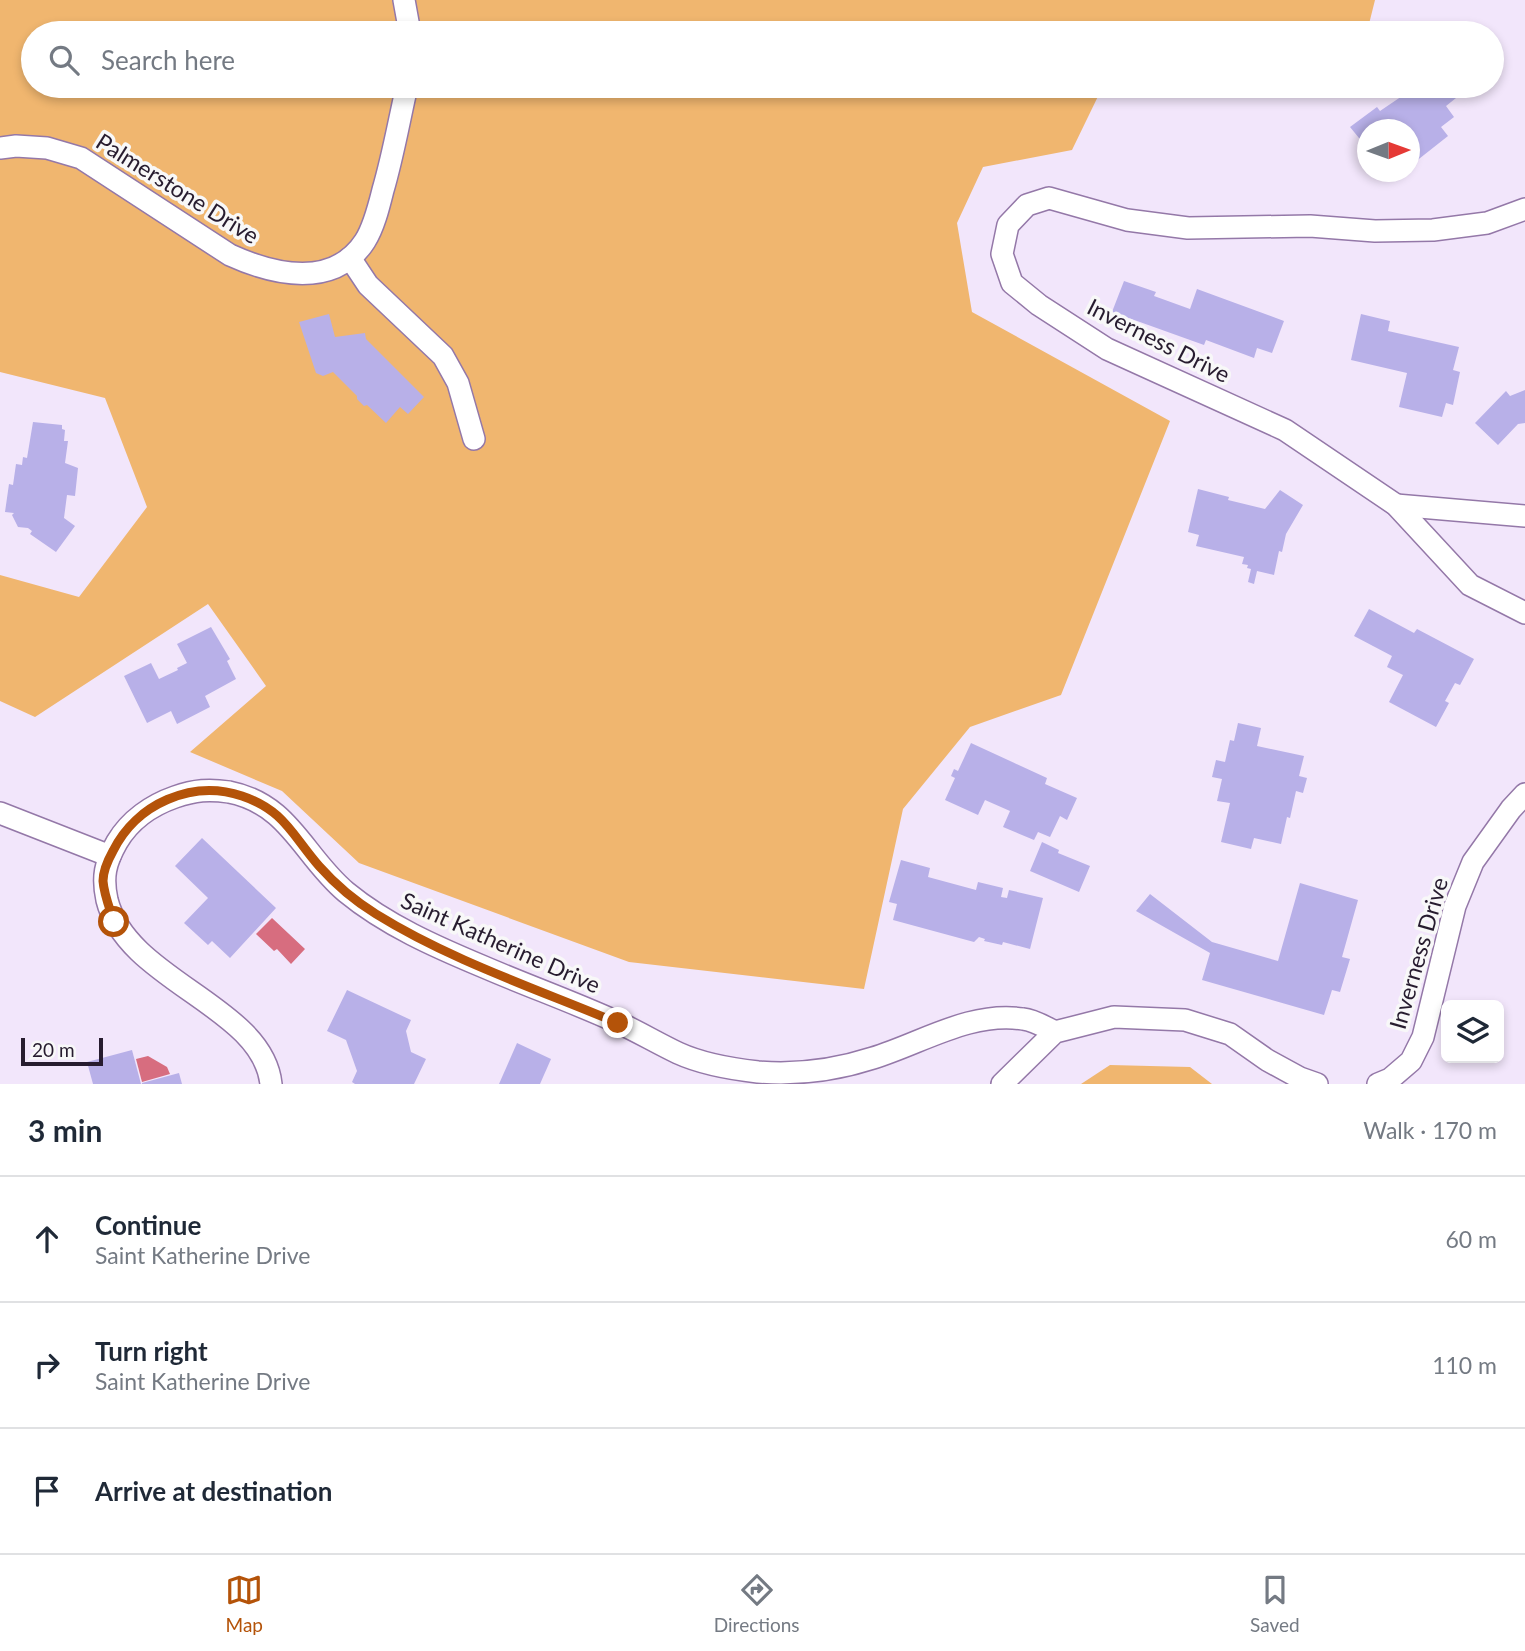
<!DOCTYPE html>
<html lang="en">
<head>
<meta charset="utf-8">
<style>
	:root { --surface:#fff; --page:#f6f6f7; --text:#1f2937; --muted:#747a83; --line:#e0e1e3; --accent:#b45309 }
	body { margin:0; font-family:Lato,sans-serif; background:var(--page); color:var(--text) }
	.controls { position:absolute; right:21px; bottom:21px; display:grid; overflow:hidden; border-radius:10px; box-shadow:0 4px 10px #0003 }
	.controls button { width:63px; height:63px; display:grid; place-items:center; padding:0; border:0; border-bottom:2px solid var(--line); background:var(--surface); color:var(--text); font:35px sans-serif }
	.compass { position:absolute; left:1357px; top:119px; width:63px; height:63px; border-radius:50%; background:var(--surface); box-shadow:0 4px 10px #0003; rotate:89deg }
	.scale { position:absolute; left:21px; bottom:18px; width:82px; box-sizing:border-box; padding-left:7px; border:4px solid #271c2f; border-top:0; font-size:19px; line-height:24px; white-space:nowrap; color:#271c2f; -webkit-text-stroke:5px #f8f8f8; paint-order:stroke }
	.stop { position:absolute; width:21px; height:21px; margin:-16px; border:5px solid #b45309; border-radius:50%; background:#fff }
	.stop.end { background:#b45309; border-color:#fff; box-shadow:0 2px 7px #0008 }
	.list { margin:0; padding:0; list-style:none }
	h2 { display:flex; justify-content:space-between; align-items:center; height:91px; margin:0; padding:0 28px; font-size:30px }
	h2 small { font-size:23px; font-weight:400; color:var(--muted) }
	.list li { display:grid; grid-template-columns:46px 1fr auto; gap:21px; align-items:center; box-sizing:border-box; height:126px; padding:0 28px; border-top:2px solid var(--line) }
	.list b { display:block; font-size:26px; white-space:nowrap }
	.list p { margin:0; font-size:23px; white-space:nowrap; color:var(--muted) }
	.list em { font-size:23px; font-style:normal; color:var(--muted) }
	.icon { flex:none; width:38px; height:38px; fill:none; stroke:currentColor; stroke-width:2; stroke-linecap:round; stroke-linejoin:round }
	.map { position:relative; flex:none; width:1525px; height:1084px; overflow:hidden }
	.search { position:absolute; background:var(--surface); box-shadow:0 4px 10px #0003; left:21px; right:21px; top:21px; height:77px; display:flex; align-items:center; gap:18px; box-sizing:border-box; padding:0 24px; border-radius:38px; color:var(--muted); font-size:26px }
	.sheet { height:469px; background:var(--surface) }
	nav { display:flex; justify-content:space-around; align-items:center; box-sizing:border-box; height:98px; border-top:2px solid var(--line); background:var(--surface); font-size:19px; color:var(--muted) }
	nav a { display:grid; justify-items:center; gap:4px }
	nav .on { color:var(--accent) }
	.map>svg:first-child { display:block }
	.green { fill:#f0b66f }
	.water { fill:#d76d7f }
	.building { fill:#b8b0e8 }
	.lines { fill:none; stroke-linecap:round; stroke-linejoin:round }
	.minor-casing { stroke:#9478a8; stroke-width:24 }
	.minor { stroke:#fff; stroke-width:21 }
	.route { stroke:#b45309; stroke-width:9 }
	.labels { text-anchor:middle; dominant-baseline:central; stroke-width:7; stroke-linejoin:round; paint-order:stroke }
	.street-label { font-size:23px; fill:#271c2f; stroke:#f8f8f8 }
</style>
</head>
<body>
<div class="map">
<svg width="1525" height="1084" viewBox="0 0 1525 1084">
	<rect width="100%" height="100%" fill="#f2e6fb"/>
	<g class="green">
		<path d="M0,0H1375L1369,24L1351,33H1160L1135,22L1129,33H33V86H1103L1072,150L983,167L957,223L972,312L1170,421L1061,695L970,727L903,809L864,989L629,962L359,863L282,791L190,752L266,686L208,604L35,717L0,701V575L79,597L147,507L105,398L0,372Z"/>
		<path d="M1110,1065L1190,1067L1212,1084H1081Z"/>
	</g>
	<g class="water">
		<path d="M272,918L305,949L291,964L277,949L274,951L256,934Z"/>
		<path d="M148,1056L167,1067L170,1074L142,1082L136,1059Z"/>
	</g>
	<g class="building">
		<path d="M1422,86H1455L1461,94L1446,106L1454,117L1441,127L1448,136L1410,166V130H1368V149L1350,127L1377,107L1380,111L1411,90L1414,94L1423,87Z"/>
		<path d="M1124,281L1156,292L1154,296L1190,309L1197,289L1284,321L1272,353L1257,348L1254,358L1206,340L1204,345L1112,312Z"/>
		<path d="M329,314L335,337L365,333L366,339L424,397L408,414L400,407L386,423L367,405L364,406L357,399V396L333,372L323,376L316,373L299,322Z"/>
		<path d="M1361,314L1390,321L1388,331L1459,347L1453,370L1460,372L1453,405L1446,403L1442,417L1399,407L1407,373L1351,360Z"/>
		<path d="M1525,390V423L1518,424L1498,445L1475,423L1506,391L1510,396Z"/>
		<path d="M33,422L62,425V429L65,430L64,441H68L65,463L78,468L75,496L67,495L64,518L75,526L56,552L30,534L32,531L28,528L18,527L12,515L14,513L5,512L9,484L13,485L16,464L22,465L23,457L27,458Z"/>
		<path d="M1198,489L1229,497L1228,500L1265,509L1280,490L1303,505L1286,534L1282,552L1279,551L1274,575L1257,571L1254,584L1248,582L1251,569L1247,568L1248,565L1242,564L1244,557L1196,546L1199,535L1188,532Z"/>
		<path d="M1369,609L1414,633L1417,629L1474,659L1460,685L1455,683L1445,701L1449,703L1436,727L1389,702L1403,675L1387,667L1392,656L1354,636Z"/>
		<path d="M211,627L230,659L227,661L236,679L205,696L210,707L177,724L171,711L147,723L124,676L151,663L159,679L178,670L177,668L187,663L177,644Z"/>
		<path d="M1238,723L1261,728L1257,746L1304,756L1299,776L1307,778L1303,793L1296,791L1290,818L1287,817L1281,844L1254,838L1251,849L1221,842L1230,803L1217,801L1222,779L1212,777L1216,760L1225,762L1230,740L1234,741Z"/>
		<path d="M971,743L1047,778L1045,784L1077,798L1067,820L1060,816L1050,837L1038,832L1034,840L1003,827L1010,811L985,800L978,815L945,800L955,778L951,776L954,769L958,771Z"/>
		<path d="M202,838L276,908L230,958L212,941L208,945L184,923L208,898L175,866Z"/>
		<path d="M1042,842L1059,850L1058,853L1090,866L1079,892L1030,871Z"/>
		<path d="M901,860L930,868L928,877L976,890L978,882L1003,888L1001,897L1007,898L1009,890L1043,898L1030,949L1003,942L1002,945L984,941L985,939L979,937L974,942L893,920L897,904L889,902Z"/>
		<path d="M1300,883L1358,900L1342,957L1350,959L1340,992L1332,990L1324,1015L1202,980L1210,953L1136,911L1150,894L1212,942L1278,961Z"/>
		<path d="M347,990L411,1020L406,1031L411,1052L426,1059L414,1084H355L352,1082L357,1071L346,1040L327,1031Z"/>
		<path d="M517,1043L551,1059L540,1084H499Z"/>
		<path d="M132,1050L141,1084H93L87,1062Z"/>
		<path d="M179,1073L182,1084H142V1083Z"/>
	</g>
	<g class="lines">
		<defs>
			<g id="minor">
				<path d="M404,0L410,33"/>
				<path d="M0,148L16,146L47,148L81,158L230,255C274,275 334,289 365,241C374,227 379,206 383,190C393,156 399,121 407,86"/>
				<path d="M1525,209L1487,223L1433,230L1375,231L1310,226L1188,228L1127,220L1049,198L1027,205L1008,225L1002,254L1012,283L1039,305L1107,349L1285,430L1396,505L1470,585L1525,613"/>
				<path d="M350,258L368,285L443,356L458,383L474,439"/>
				<path d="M1396,505L1525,516"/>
				<path d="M0,813L110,856"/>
				<path d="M271,1084C263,1006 127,981 107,900C102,877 105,863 117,842C130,820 152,805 175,797C195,790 209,789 229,792C290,804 303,856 346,892C386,925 436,947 484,967C528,986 573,1002 617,1022C637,1031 657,1043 678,1053C702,1064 731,1069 758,1072C796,1075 836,1070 873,1058C922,1043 970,1011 1023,1019C1034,1020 1045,1027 1055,1032"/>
				<path d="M1002,1084L1055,1032L1114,1017L1185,1020L1230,1034L1267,1060L1300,1078L1317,1084"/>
				<path d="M1378,1084L1390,1079L1411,1061L1423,1037L1455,906L1473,862L1511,809L1525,794"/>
			</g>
		</defs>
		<use href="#minor" class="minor-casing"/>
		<use href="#minor" class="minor"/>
	</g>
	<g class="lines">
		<path class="route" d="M114,922C110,909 104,895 103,881C103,871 108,860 113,851C136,804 192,779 242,796C284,810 292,835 319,866C335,884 355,901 376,914C450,960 537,989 618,1023"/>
	</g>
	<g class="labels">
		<g class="street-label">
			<text transform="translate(178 188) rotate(32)">Palmerstone Drive</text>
			<text transform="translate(1159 340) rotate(27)">Inverness Drive</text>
			<text transform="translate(501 942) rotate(24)">Saint Katherine Drive</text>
			<text transform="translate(1418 953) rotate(-74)">Inverness Drive</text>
		</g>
	</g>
</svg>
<div class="controls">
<button><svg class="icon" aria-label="layers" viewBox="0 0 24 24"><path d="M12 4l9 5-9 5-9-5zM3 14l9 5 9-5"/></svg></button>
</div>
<svg class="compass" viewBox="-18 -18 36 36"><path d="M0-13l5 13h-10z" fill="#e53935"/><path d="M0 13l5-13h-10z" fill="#747a83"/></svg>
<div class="scale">20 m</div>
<div class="stop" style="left:114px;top:922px"></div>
<div class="stop end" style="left:618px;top:1023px"></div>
<div class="search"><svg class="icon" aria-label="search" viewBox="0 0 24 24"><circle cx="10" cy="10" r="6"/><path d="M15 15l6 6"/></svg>Search here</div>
</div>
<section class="sheet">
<h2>3 min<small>Walk · 170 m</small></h2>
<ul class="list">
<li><svg class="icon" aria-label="ahead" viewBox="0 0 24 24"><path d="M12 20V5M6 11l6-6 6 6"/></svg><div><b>Continue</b><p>Saint Katherine Drive</p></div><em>60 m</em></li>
<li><svg class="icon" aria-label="right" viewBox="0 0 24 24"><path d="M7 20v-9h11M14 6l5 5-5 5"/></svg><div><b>Turn right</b><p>Saint Katherine Drive</p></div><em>110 m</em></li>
<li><svg class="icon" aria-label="arrive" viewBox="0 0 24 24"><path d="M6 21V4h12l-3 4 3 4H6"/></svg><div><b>Arrive at destination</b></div></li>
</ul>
</section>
<nav>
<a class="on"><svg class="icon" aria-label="map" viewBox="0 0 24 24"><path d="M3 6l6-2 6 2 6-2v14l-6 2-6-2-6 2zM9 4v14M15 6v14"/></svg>Map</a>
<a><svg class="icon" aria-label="directions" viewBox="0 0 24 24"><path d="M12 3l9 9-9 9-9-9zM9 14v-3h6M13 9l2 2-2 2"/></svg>Directions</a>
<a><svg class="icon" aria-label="saved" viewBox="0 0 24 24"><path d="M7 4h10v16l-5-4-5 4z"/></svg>Saved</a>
</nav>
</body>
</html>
